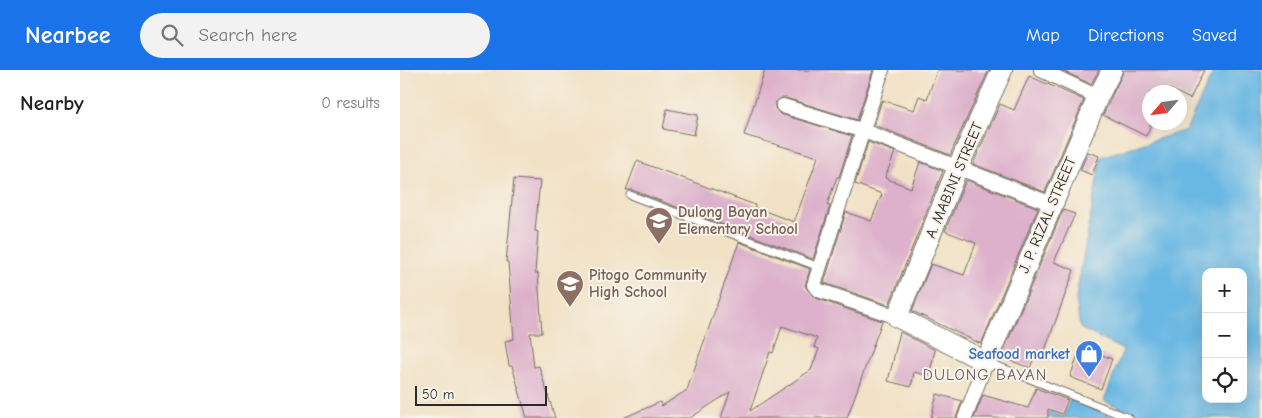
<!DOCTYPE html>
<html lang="en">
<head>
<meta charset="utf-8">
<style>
	:root { --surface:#fff; --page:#f2f2f2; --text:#222; --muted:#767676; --line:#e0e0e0; --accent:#1a73e8 }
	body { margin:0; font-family:"Comic Neue",sans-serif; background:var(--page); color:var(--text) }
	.controls { position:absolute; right:15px; bottom:15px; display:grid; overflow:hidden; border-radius:10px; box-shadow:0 5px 20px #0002 }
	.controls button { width:45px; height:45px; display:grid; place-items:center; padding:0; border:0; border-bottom:1px solid var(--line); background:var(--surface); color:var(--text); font:25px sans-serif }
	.compass { position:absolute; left:742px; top:15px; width:45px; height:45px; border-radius:50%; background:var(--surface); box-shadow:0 5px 20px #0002; rotate:242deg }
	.scale { position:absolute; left:15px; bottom:12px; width:132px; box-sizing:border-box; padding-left:5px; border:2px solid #2b2b2b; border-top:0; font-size:14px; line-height:18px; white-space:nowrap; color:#2b2b2b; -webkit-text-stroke:4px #f7f3e8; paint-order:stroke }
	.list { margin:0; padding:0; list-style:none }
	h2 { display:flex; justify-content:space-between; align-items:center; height:65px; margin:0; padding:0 20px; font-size:21px }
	h2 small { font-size:16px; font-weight:400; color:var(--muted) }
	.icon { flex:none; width:28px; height:28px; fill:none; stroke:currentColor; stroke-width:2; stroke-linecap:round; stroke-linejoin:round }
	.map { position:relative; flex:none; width:862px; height:348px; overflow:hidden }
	header { display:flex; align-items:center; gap:30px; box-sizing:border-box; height:70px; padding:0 25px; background:var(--accent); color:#fff }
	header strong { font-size:24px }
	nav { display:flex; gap:28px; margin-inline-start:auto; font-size:18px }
	.search { width:350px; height:45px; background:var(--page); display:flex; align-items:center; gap:12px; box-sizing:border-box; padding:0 18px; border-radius:28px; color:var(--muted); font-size:19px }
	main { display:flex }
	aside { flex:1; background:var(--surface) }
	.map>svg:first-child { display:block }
	.water { fill:#69b7e3; stroke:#4a7187; fill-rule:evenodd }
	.building { fill:#ddb1cb; fill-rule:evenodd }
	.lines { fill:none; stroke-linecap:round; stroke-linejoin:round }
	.lane-casing { stroke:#706b61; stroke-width:9 }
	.street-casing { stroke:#706b61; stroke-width:16 }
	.secondary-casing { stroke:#706b61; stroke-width:22 }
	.lane { stroke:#fff; stroke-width:7 }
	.street { stroke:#fff; stroke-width:14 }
	.secondary { stroke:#fff; stroke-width:20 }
	.labels { text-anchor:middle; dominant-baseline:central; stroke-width:4; stroke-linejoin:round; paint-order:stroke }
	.street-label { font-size:15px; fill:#2b2b2b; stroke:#f7f3e8 }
	.education-label { font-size:15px; font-weight:bold; fill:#785e54; stroke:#f7f3e8; text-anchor:start }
	.shop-label { font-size:15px; font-weight:bold; fill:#366cbe; stroke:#f7f3e8; text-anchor:end }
	.neighbourhood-label { font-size:16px; letter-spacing:1px; fill:#695a63; stroke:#f7f3e8 }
</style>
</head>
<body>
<header>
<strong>Nearbee</strong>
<div class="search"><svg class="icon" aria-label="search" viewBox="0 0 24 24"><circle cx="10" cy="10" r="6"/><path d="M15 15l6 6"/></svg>Search here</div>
<nav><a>Map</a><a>Directions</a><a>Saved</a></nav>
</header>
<main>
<aside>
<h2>Nearby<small>0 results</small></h2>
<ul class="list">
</ul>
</aside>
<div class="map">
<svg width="862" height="348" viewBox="0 0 862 348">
	<rect width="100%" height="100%" fill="#f7f3e8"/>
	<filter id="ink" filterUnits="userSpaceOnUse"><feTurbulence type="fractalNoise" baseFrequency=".02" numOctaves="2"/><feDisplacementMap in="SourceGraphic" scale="10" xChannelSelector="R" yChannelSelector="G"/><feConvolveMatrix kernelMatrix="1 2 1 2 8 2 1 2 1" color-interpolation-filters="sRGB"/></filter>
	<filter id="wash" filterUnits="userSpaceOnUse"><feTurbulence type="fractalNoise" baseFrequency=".0096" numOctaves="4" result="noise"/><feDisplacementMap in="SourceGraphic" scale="20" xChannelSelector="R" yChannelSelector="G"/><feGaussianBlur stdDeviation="1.12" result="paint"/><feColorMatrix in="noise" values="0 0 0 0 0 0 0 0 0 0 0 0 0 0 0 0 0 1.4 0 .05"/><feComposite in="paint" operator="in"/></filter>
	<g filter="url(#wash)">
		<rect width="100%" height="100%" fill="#f1e1c5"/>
		<g class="water">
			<path d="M814,0H862V348H745L704,331L723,280L680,258L676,228L701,87L786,60ZM806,202H843V329H806Z"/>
			<path d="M670,330L714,347L715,348H647L649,342L664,347Z"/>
		</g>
		<g id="blocks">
			<g class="building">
				<path d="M365,0H473L457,50L386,28H381L375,33V38L380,44L452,66L439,107H437L427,135L430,136L413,189L232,120H226L237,91L355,135L354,137L394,152L418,87L344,65Z"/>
				<path d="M537,0H589L550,85L474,55L482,30L514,40L519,26L527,29Z"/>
				<path d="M661,0H699L691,14Z"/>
				<path d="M724,0H804L790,29L768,18L766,22H750V57L746,66L703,45Z"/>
				<path d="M629,6L684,30L645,122L573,94L600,34L614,40Z"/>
				<path d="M267,39L298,45L294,65L263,59Z"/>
				<path d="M468,72L495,82L485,108L511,118L520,92L543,101L489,235L424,213L446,142L471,151L482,124L455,114Z"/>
				<path d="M688,82L699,86L692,105L680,100Z"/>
				<path d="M114,109L140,111L135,161L138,162L135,203H138L142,263H130L134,297L139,296L155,348H127L112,296H109L105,271L114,269L108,192H106Z"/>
				<path d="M566,110L638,138L581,274L512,241L531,194L564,205L576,173L545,161Z"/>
				<path d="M663,140L675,144L654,192L674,200L644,283L637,280L630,298L601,287Z"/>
				<path d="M339,172L410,199L405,216L415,228L482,251L447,348H321L330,322L290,348H223L260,332L262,336L287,320ZM382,256L417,268L414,277L419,279L411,300L350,341L370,282L373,283Z"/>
				<path d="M500,262L535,280L529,306L514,302L511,317L488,311Z"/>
				<path d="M681,277L712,289L701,319L670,307Z"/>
				<path d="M636,318L668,330L662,344L648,339V348H574L583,325L628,338Z"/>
				<path d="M537,324L562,331L556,348H531Z"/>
			</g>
		</g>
	</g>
	<g filter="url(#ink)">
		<use href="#blocks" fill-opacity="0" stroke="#706b61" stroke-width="1"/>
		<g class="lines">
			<defs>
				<g id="lane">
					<path d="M230,125L419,197"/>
					<path d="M587,292L729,348"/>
				</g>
				<g id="street">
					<path d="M482,0L414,215L418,220L497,247"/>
					<path d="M641,0L698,27"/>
					<path d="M383,36L464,61L652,134"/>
					<path d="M565,348L586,292"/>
				</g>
				<path id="secondary" d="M602,0L558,97L497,247L586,292L698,27L712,0"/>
			</defs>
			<use href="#lane" class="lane-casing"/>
			<use href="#street" class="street-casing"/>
			<use href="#secondary" class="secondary-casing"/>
			<use href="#lane" class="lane"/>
			<use href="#street" class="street"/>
			<use href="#secondary" class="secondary"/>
		</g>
	</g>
	<defs>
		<symbol id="school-pin" viewBox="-11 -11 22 30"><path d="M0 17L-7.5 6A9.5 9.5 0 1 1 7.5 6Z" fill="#8d6e63" stroke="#f7f3e8"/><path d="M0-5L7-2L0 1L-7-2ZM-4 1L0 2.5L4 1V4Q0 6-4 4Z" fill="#fff"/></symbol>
		<symbol id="shop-pin" viewBox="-11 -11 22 30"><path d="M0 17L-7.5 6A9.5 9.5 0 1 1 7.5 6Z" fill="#3f7fe0" stroke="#f7f3e8"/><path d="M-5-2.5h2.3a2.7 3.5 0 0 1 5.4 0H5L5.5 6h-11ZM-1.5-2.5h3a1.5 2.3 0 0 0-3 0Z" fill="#fff"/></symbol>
	</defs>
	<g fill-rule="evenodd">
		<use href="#school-pin" x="243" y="135" width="32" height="43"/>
		<use href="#school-pin" x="154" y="198" width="32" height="43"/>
		<use href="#shop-pin" x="673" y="268" width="32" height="43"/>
	</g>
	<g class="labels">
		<g class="street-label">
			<text transform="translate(554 110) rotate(-67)">A. MABINI STREET</text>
			<text transform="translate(647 145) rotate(-67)">J. P. RIZAL STREET</text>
		</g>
		<g class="education-label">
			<text x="278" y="142">Dulong Bayan<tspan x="278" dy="17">Elementary School</tspan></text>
			<text x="189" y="205">Pitogo Community<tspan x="189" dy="17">High School</tspan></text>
		</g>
		<g class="shop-label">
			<text x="670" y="284">Seafood market</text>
		</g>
		<g class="neighbourhood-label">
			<text x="585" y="305">DULONG BAYAN</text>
		</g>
	</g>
</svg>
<div class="controls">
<button>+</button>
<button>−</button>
<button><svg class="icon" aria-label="locate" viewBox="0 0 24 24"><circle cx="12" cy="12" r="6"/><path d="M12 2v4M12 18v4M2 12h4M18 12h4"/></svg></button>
</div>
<svg class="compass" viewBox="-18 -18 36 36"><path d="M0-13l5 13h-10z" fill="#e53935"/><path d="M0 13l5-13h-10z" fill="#767676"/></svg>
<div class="scale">50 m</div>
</div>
</main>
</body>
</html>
